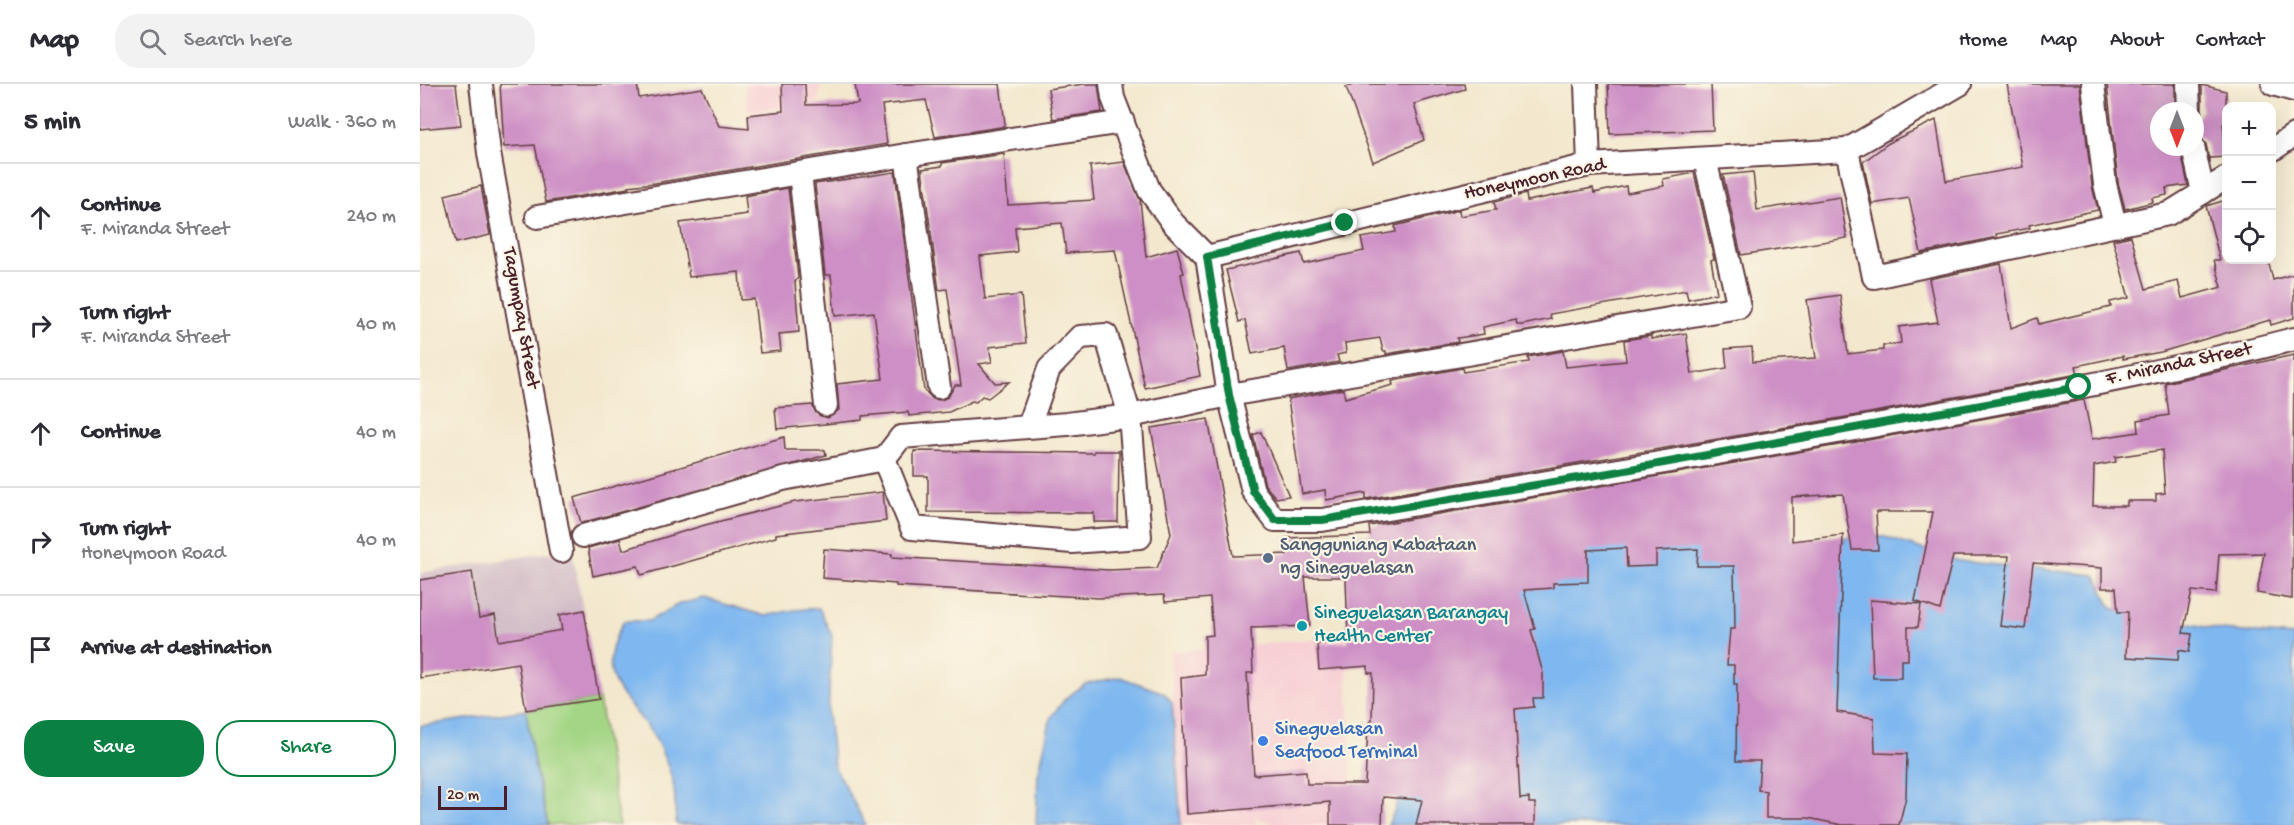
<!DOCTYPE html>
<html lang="en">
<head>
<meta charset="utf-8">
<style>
	:root { --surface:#fff; --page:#f2f2f3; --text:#2b2b33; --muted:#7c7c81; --line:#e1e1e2; --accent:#0b8043 }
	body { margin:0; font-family:"Gochi Hand",sans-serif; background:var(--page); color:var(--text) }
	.controls { position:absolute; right:18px; top:18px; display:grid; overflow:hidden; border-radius:12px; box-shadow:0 6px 24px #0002 }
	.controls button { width:54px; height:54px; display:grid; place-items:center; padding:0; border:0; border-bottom:2px solid var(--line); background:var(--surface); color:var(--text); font:30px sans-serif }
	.compass { position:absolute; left:1730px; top:18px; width:54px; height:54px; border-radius:50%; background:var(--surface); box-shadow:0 6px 24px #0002; rotate:180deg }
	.scale { position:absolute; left:18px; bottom:15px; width:69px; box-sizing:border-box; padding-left:6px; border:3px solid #4a1f2b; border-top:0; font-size:16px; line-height:21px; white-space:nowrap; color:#4a1f2b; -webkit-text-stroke:4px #fcf5e5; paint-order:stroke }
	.stop { position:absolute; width:18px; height:18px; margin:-14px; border:4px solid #0b8043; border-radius:50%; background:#fff }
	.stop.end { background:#0b8043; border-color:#fff; box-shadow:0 2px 6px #0008 }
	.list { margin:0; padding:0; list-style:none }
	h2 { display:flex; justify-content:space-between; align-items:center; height:78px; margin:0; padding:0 24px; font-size:26px }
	h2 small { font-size:20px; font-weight:400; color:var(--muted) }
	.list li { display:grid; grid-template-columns:39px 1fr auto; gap:18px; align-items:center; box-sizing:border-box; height:108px; padding:0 24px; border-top:2px solid var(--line) }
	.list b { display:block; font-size:22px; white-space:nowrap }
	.list p { margin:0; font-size:20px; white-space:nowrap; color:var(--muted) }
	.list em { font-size:20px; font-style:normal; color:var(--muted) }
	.actions { display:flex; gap:12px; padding:18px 24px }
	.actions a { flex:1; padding:14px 0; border:2px solid var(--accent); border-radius:24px; text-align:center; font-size:21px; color:var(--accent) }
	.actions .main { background:var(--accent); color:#fff }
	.icon { flex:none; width:33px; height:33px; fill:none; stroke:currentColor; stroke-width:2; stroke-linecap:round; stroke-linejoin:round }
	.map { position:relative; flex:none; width:1874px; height:741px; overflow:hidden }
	header { display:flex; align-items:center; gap:36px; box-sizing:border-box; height:84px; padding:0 30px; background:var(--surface); border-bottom:2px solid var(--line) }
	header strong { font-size:28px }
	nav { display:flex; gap:33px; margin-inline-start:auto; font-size:21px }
	.search { width:420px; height:54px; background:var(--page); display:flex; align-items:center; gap:15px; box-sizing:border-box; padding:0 21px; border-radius:24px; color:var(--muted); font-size:22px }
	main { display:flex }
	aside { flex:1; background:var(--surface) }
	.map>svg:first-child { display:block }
	.built { fill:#f7cfd4 }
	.industrial { fill:#d2bdc8 }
	.green { fill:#a3d584; stroke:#767a58; stroke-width:1.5 }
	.water { fill:#7fb8f0; stroke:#646c8e; stroke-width:1.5 }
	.building { fill:#cd8fc5; fill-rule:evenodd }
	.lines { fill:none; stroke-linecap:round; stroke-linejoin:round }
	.minor-casing { stroke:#633d43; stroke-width:26 }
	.minor { stroke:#fff; stroke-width:22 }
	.route { stroke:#0b8043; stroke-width:8 }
	.service-dot { fill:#5c6f8a; stroke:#fcf5e5; stroke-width:2 }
	.culture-dot { fill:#0f9aa8; stroke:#fcf5e5; stroke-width:2 }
	.shop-dot { fill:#3f7fe0; stroke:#fcf5e5; stroke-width:2 }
	.labels { text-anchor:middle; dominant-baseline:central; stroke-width:4.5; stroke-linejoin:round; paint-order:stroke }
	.street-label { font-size:20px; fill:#4a1f2b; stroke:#fcf5e5 }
	.service-label { font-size:20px; fill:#4e5e75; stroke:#fcf5e5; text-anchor:start }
	.culture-label { font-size:20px; fill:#0d838f; stroke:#fcf5e5; text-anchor:start }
	.shop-label { font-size:20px; fill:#366cbe; stroke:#fcf5e5; text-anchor:start }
</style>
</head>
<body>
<header>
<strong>Map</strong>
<div class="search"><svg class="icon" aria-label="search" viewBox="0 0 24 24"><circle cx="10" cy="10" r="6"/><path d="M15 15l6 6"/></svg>Search here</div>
<nav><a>Home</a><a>Map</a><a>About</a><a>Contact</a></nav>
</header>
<main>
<aside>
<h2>5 min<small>Walk · 360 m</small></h2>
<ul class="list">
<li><svg class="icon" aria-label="ahead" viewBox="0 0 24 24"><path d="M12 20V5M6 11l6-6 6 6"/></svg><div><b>Continue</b><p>F. Miranda Street</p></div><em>240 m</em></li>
<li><svg class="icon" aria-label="right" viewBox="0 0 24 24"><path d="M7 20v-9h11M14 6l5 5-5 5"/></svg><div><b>Turn right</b><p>F. Miranda Street</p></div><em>40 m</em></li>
<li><svg class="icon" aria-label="ahead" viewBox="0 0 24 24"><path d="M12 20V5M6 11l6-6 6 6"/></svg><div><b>Continue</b></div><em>40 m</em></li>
<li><svg class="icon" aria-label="right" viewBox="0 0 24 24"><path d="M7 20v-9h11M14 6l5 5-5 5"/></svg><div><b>Turn right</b><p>Honeymoon Road</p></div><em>40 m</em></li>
<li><svg class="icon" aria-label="arrive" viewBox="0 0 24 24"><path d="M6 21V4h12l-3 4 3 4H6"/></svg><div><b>Arrive at destination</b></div></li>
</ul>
<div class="actions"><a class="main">Save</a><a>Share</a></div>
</aside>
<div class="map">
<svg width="1874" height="741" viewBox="0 0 1874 741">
	<rect width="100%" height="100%" fill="#fcf5e5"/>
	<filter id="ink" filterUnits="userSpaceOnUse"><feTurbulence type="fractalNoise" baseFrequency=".0167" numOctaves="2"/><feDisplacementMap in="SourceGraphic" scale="12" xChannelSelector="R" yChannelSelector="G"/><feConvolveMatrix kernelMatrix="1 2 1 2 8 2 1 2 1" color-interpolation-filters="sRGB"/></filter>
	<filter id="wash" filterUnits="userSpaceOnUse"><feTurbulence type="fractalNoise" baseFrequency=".008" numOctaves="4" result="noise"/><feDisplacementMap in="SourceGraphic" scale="24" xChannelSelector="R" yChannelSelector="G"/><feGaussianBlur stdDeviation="1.35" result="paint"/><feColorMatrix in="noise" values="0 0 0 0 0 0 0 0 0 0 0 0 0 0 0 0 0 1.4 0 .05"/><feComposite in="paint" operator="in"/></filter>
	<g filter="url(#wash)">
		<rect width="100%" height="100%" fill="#f3e8ce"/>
		<g class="built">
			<path d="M325,0H401L398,19L327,28Z"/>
			<path d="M926,552L933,741H856L835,733L836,741H761L750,568Z"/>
		</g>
		<path class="industrial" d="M152,465L185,648L199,741H128L114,679L98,579L0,594V489Z"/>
		<path class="green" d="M179,615L199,741H128L114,679L106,626Z"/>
		<g class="water">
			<path d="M1160,450L1414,481L1425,453H1465L1539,477L1676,491L1691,524L1800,546L1874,552V741H968L975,726L983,691L1041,556Z"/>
			<path d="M284,514L345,532L374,526L399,524L412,552L408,631L414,682L446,741H257C254,728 256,717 254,705C253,692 246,678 241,666C219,615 165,604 204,537H229L259,520Z"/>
			<path d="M700,593L744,609L752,619L761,741H616L618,691L631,633L645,615L665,600Z"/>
			<path d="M106,626L114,679L128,741H0V642Z"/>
		</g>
		<g id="blocks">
			<g class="building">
				<path d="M0,0H36L41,41L0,45Z"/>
				<path d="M80,0H217L219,14L282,4L299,42L329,45L328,31L363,27L362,0H385L386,21L438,20L435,0H580L585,40L581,43L515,53L506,16L462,21L467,60L235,99L208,102V104L126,118L115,61L84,63Z"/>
				<path d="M665,0H678L682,28L633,35L628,5Z"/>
				<path d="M936,0H1044L1045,5L994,20L1004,56L953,78L926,3Z"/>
				<path d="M1188,0H1291L1293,46L1190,50Z"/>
				<path d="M1587,0H1660L1672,102L1678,126L1609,141L1610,144L1576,150L1577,153L1501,169L1489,114L1452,120L1443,78L1470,58L1516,36L1526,97L1603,83Z"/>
				<path d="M1687,0H1755V24L1739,25V63H1760L1768,101L1746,104L1747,111L1732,114L1733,118L1705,125L1698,98Z"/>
				<path d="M1782,1L1806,7V40H1803L1806,73L1790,74V79L1786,60L1777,50L1775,39L1782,27Z"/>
				<path d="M584,70L588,121L674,116L670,82L704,78L720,116L726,173L757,164L764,189L761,190L780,292L725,304L695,166L646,169L642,139L595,143L597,168L560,172L565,215L601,211L606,259L569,263L572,278L559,280L575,299L589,298L568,314L562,312L556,318L552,317L529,328L489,332L488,328L442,332V336L424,338L357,345L355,324L392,321L396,329L408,334L419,326L417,300L463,295L454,228L415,232L411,191H405L395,100L475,88L504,306L513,315L521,316L528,313L535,301H541L527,205L519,206L502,85L522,82V79Z"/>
				<path d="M1333,88L1337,126L1420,113L1427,154L1321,171L1303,91Z"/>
				<path d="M1274,89L1294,175L1291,176L1297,209L1268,215L1266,206L1130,230L1131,235L1102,241H1097L1096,236L1063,243L1064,250L1037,254L1038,258L966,270V267H963L960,254L925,259L926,269L917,271L919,278L868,287L864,264L832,270L825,236L819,238L806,186L881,169L884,180L944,167L941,154L976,148L975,142L1039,126L1040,132L1076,126L1074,118L1106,110L1107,117L1173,104L1174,109L1206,102L1207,109L1244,102L1243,95Z"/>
				<path d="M61,102L70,151L36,159L25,111Z"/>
				<path d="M368,104L378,194L375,198L379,248L359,250L361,267L340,269L334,215L321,216L319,188L269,193L260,139L327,130L325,112Z"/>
				<path d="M1806,116V176H1848L1853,196L1874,190V234L1851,241L1850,236L1741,268L1703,275V272L1656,282L1658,290L1444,330L946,415V409L906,416L905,406L882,410L868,315L923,305L925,314L973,301L972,297L1042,284L1043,288L1109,278L1108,273L1143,267L1146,283L1206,277L1204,256L1231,252V255L1266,249L1272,290L1307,284L1305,265L1332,263L1333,278L1396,274L1387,216L1420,211L1428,270L1463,266V262L1481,259L1479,243L1518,238L1509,195L1581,180L1591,244L1617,234L1619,240L1691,223L1690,218L1709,214L1693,156L1711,152L1726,205L1758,197L1762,214L1802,203L1794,176H1800L1786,122Z"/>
				<path d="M1874,271L1872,515L1837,509L1844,469L1799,470L1796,509L1772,507L1763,549L1772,550L1769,568L1759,566L1758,576L1706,573L1708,528H1698L1696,504H1682V484L1613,479L1605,545L1580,542L1589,472H1533L1520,526L1495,517L1513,428H1456L1458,466H1432L1423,410L1372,413V457L1423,451L1417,628L1454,634L1455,669L1487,670L1486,713L1479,741H1422L1388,734H1346V707L1338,706L1340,677H1316L1317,600H1314V581H1307L1310,545H1315L1314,482H1277L1278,465L1236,467V482L1207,483L1206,464L1168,466V498L1133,499V504L1104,506L1115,545L1111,546L1123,589V614H1113L1114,623L1095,625L1100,715L1109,714V719H1115V741H996L1002,716L963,713L962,741H910V718L767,730L761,594L785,591V552L793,551L790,514L745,518L744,511L679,514L476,502V500L402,494L404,465L472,470V473L689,486L737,484L751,450L731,344L755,340L788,335L813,472L867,470L866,454L950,451L949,442L1448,356L1664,316L1672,355L1719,348L1718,336L1749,331L1745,299ZM1742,366L1745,409L1736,410V417H1707V422H1673L1674,382L1696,378L1695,373ZM885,493H926L928,558L897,560L899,586L948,582V589H953L952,636L948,642L945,700H887L886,687L834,691L827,589H833L831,544L890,542Z"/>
				<path d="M841,348L869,412L856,414L845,401L833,351Z"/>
				<path d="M364,353L365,366H405L406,371L161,439L154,414Z"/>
				<path d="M494,367L674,369V367H699L698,438H674V429L508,428V392H494Z"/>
				<path d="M463,408L466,437L356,450V453L221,491L218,482L173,492L168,464L200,455L203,466L285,441L375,418Z"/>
				<path d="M52,488L59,534L75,531L79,557L142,546L139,531L164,526L179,615L106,626L98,579L0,594V496Z"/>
				<path d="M1450,516L1501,520L1498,543H1488V576H1481V594H1453Z"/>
			</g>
		</g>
	</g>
	<g filter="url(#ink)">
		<use href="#blocks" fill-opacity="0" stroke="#633d43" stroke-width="1.5"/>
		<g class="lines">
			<defs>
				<g id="minor">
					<path d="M61,0L69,69L141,467"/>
					<path d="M691,0L693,14L729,106L753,139L787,173"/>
					<path d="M1166,0L1169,81"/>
					<path d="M1673,0L1685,100L1695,141"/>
					<path d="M1768,0L1769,27"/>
					<path d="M1853,0L1874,6"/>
					<path d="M1773,63L1783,108"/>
					<path d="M1427,66L1454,193L1748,130L1806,94"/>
					<path d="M1852,66L1874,51"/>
					<path d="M486,71L519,303"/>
					<path d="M380,89L406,321"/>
					<path d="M117,133L486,71L703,38"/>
					<path d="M787,173L809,311L833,407L855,436H902C1083,406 1265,375 1446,343C1589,317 1733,291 1874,255"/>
					<path d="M787,173L1169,81L1427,66L1540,0"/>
					<path d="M464,375L492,444L652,458L720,453L710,332L686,251L660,253L629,285L609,342"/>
					<path d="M163,452L363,395L464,375L481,353L647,340L710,332L809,311L1319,223L1285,75"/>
				</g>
			</defs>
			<use href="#minor" class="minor-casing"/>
			<use href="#minor" class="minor"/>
		</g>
	</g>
	<g class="lines" filter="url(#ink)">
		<path class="route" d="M925,139L787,173L809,311L833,407L855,436H902L1189,389L1659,303"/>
	</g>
	<circle class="service-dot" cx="848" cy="474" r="6"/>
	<circle class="culture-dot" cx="882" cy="542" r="6"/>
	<circle class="shop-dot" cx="843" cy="657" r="6"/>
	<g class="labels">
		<g class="street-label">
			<text transform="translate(1115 96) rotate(-12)">Honeymoon Road</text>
			<text transform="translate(100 234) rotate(80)">Tagumpay Street</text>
			<text transform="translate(1759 281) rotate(-12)">F. Miranda Street</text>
		</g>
		<g class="service-label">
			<text x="860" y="462">Sangguniang Kabataan<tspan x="860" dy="23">ng Sineguelasan</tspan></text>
		</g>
		<g class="culture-label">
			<text x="894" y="530">Sineguelasan Barangay<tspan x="894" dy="23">Health Center</tspan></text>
		</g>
		<g class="shop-label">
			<text x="855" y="646">Sineguelasan<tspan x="855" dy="23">Seafood Terminal</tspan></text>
		</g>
	</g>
</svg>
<div class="controls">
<button>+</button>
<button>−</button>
<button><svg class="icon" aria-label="locate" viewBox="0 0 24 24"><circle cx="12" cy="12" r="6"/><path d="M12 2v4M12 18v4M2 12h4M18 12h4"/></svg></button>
</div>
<svg class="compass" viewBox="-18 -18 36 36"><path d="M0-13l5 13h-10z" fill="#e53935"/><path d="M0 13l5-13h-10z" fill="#7c7c81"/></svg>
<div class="scale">20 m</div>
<div class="stop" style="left:1659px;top:303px"></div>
<div class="stop end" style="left:925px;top:139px"></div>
</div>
</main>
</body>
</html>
